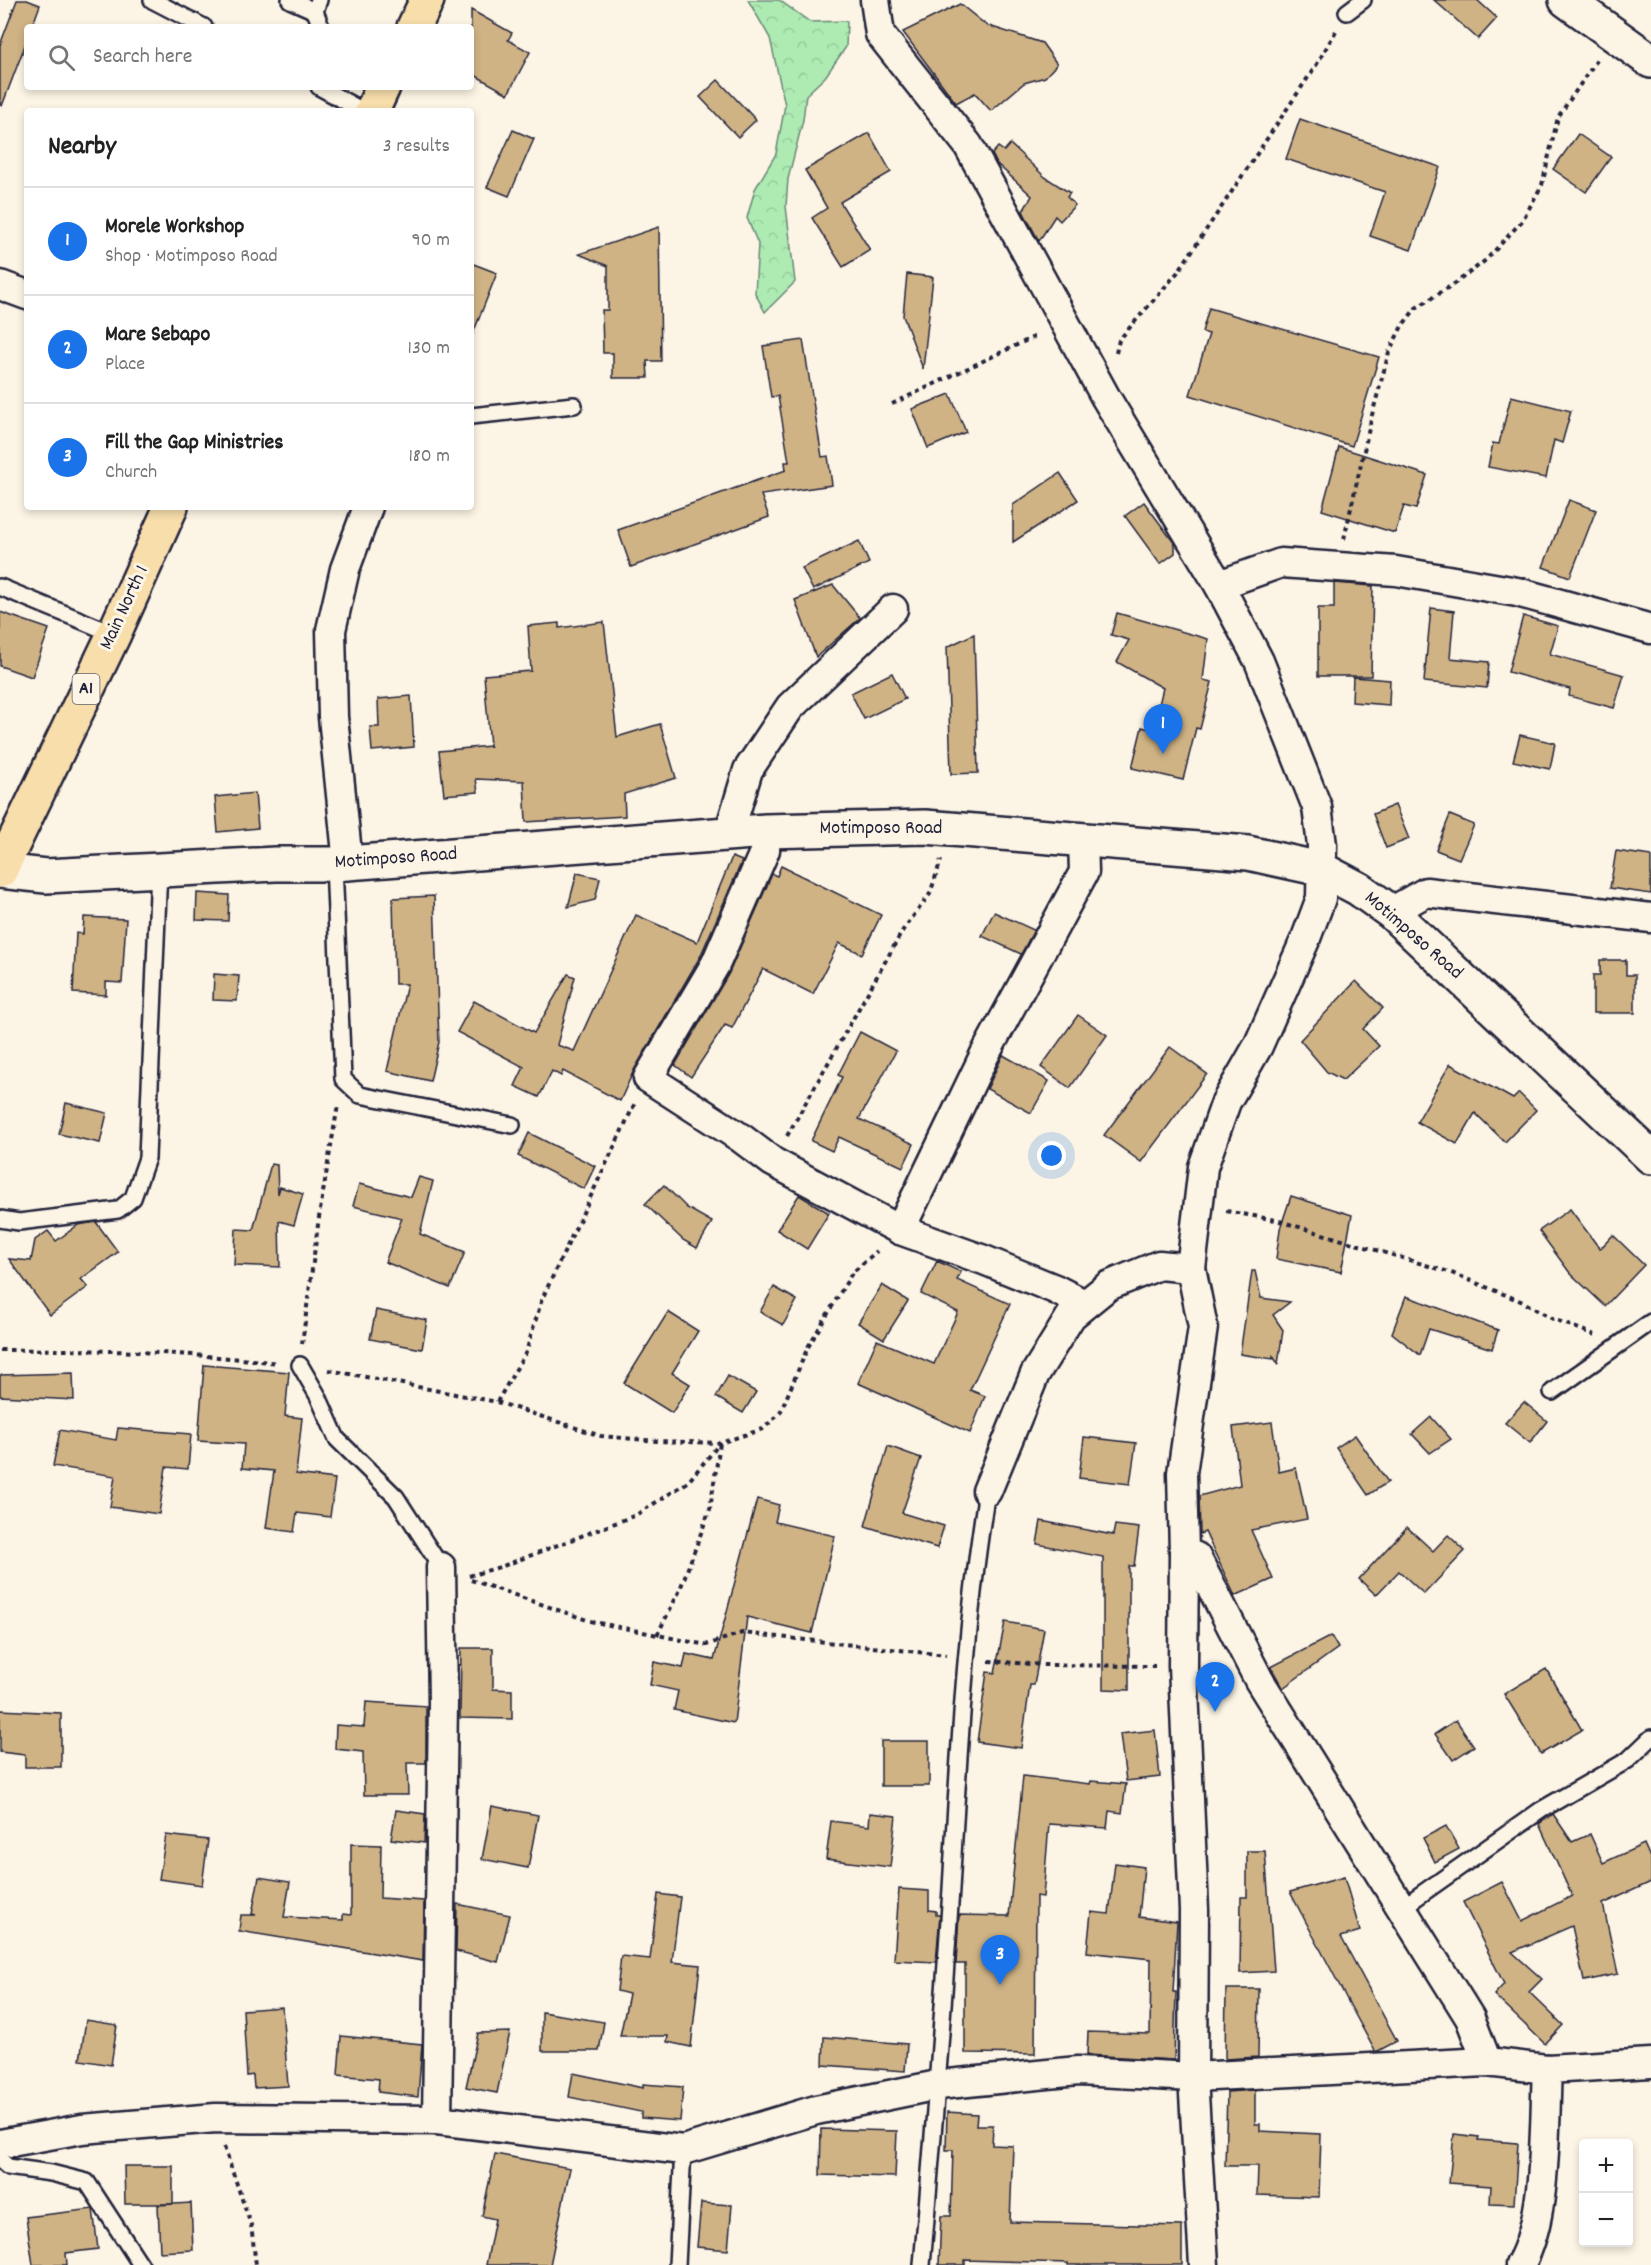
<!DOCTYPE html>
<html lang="en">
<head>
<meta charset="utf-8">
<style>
	:root { --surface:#fff; --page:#f6f6f6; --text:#222; --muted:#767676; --line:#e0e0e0; --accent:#1a73e8 }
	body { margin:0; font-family:Dekko,sans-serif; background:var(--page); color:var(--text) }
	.controls { position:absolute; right:18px; bottom:18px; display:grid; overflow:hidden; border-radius:6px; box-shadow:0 3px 9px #0003 }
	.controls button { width:54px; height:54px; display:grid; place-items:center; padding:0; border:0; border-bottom:2px solid var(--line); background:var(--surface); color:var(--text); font:30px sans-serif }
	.you { position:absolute; left:1052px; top:1156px; width:21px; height:21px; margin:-15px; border:4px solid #fff; border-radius:50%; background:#1a73e8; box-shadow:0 0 0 9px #1a73e833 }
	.badge { display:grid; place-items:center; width:39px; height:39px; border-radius:50%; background:var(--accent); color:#fff; font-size:20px; font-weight:700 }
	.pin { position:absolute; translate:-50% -50px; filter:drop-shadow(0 2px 3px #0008) }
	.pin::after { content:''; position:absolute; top:32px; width:21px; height:18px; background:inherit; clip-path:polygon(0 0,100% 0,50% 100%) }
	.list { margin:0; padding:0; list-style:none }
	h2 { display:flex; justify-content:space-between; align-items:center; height:78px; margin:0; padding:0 24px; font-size:26px }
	h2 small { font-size:20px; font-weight:400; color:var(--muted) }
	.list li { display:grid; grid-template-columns:39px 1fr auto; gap:18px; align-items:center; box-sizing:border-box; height:108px; padding:0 24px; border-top:2px solid var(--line) }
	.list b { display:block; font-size:22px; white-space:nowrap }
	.list p { margin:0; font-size:20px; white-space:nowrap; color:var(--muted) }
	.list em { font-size:20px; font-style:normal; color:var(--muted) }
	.icon { flex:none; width:33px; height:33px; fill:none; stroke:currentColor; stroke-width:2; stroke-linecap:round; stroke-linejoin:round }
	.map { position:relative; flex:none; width:1651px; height:2265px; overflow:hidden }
	.search { position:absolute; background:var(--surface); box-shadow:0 3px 9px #0003; left:24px; top:24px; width:450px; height:66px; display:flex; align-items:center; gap:15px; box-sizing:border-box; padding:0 21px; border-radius:6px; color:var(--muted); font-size:22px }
	.panel { position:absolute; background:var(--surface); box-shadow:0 3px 9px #0003; left:24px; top:108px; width:450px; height:402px; border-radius:6px }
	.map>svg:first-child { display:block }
	.forest { fill:url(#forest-crowns); stroke:#688676; stroke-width:1.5 }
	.building { fill:#cfb385; stroke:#22223b; stroke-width:1.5 }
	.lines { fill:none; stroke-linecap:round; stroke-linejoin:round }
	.lane-casing { stroke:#22223b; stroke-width:20 }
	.street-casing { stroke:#22223b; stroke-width:33 }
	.secondary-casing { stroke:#22223b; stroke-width:38 }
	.primary-casing { stroke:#22223b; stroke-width:38 }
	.path { stroke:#22223b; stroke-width:4; stroke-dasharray:4.5 4.5; stroke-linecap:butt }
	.lane { stroke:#fcf5e5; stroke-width:15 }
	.street { stroke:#fcf5e5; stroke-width:28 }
	.secondary { stroke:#fcf5e5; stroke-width:33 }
	.primary { stroke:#f8deab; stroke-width:33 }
	.labels { text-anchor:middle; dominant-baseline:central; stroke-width:6; stroke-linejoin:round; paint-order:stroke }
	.shield { fill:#fcf5e5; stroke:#63616e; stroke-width:1.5 }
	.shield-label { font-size:18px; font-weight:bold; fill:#22223b }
	.street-label { font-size:20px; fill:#22223b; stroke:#fcf5e5 }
</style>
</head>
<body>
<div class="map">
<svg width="1651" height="2265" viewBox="0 0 1651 2265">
	<defs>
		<pattern id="forest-crowns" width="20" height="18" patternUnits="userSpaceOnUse" patternTransform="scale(1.5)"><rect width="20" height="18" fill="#adebb2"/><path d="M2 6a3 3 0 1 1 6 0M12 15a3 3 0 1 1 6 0" fill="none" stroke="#95c99a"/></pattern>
	</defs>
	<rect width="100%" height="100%" fill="#fcf5e5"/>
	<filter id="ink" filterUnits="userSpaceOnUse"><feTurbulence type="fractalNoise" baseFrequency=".0167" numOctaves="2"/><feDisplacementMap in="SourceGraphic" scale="12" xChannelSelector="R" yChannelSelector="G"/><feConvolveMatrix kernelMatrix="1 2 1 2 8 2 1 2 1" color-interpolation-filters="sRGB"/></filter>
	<g filter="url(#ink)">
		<path class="forest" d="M748,0H779L810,22L847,21L846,47L825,77L806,95L803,120L788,179L786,206L795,282L765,312L755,293L758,244L747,218L755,189L776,154L785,105L770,38Z"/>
		<g class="building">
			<path d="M17,0H27L40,5L32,27H27V40L2,106L0,105V45Z"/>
			<path d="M1434,0H1477L1497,18L1478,39Z"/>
			<path d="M960,4L986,25L1042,43L1057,64L1045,77L1024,83L991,111L975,93L956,103L903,32Z"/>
			<path d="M471,10L512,33L508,40L530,52L508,94L471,73Z"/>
			<path d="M718,80L756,120L738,137L700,97Z"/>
			<path d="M1300,119L1440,167L1411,250L1370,236L1385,192L1286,159Z"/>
			<path d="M513,130L534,139L509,196L487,187Z"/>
			<path d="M869,133L891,172L840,202L870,250L843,267L812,218L827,208L805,170Z"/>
			<path d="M1578,134L1611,157L1586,192L1553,169Z"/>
			<path d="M1010,144L1045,177L1070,193L1067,197L1075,205L1060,221L1055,216L1039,241L1023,211L1032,196L997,164L992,154L998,147L1004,151Z"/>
			<path d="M659,227L661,361H647L648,378H613V353H603L602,310H608V266L579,254Z"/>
			<path d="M471,263L497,273L472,336H471Z"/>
			<path d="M907,274L933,277L923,369L903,316Z"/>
			<path d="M1209,308L1379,357L1352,446L1190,395L1209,334L1202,332Z"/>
			<path d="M803,340L822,457L828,456L832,485L761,495L769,517L631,567L618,530L786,470L785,462H789L778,396L771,397L763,346Z"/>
			<path d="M950,394L966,432L928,448L912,409Z"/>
			<path d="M1511,396L1571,411L1562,443L1554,440L1546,478L1488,467L1493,443L1499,444Z"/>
			<path d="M1339,447L1427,475L1416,509L1404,506L1395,533L1322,510Z"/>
			<path d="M1060,473L1078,500L1013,542V505Z"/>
			<path d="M1569,500L1596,510L1570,577L1543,567Z"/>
			<path d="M1144,502L1175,544V553L1160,564L1125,516Z"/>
			<path d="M859,541L869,563L813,590L802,568Z"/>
			<path d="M1334,583L1373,586L1371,676H1318V608H1334Z"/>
			<path d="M833,585L860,618L816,657L795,600Z"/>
			<path d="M1431,608L1454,611L1450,658L1489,662L1487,688L1424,682Z"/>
			<path d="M0,612L49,629L32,677L0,666Z"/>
			<path d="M1117,613L1208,639L1203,680L1212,682L1200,729L1196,728L1183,780L1132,768L1142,727L1153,730L1163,688L1117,662L1129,640L1111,635Z"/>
			<path d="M1523,616L1558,626L1550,654L1624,675L1614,708L1569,696L1570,689L1508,672Z"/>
			<path d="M604,622L617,737L660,724L676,778L624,794L625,816L526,822L524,781L476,779L478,792L444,795L439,751L490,746L484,675L531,671L528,626L559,623V628Z"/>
			<path d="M974,634L978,773L951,774L947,647Z"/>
			<path d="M892,673L905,699L864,719L851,693Z"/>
			<path d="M1353,677L1390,680L1389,705L1352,702Z"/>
			<path d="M411,696L414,747L372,751L370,727H379L378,699Z"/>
			<path d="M1520,735L1555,743L1550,769L1513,761Z"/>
			<path d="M255,793L258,828L218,832L215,797Z"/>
			<path d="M1395,805L1409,839L1386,848L1373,814Z"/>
			<path d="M1450,815L1474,825L1459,859L1436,850Z"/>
			<path d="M1616,851L1651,856V894L1610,888Z"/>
			<path d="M732,857L742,861L700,957L634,1070L620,1101L563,1071L561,1076L552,1071L539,1097L515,1086L524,1067L457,1032L474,1001L534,1033L568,974L575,977L557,1045L574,1051L636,915L697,942Z"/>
			<path d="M781,866L881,915L862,954L839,943L813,994L763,969L732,1028L725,1025L691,1077L675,1065L729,973L772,874L777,876Z"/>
			<path d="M577,873L600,878L595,900L568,907Z"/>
			<path d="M197,893L229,895L228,921L196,920Z"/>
			<path d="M434,896L439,1042L430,1081L387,1071L407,984H395L393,898Z"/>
			<path d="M994,912L1034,930L1021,954L982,936Z"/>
			<path d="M84,917L126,919L122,983L106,982V995L73,993L76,933L83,934Z"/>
			<path d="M1600,960H1626V975H1635V1013H1593V975H1600Z"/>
			<path d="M214,974L239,976L237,1001L213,1000Z"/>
			<path d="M1356,981L1383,1008L1363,1029L1379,1046L1343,1080L1327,1072L1300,1040Z"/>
			<path d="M1078,1015L1107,1035L1070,1088L1041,1067Z"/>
			<path d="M860,1032L896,1051L859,1119L914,1144L903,1167L839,1137L832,1151L811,1141L842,1077L838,1075Z"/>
			<path d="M1170,1047L1207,1074L1141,1162L1104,1135Z"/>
			<path d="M1003,1055L1049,1081L1031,1113L987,1089Z"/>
			<path d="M1450,1064L1513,1099L1519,1093L1536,1110L1505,1142L1475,1113L1457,1144L1417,1122Z"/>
			<path d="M66,1103L107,1113L100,1143L59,1134Z"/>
			<path d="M529,1133L595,1166L584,1189L518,1156Z"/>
			<path d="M271,1164L277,1165L278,1194L280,1187L303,1194L294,1225L279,1221L280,1267L234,1265L236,1229L253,1230Z"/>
			<path d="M419,1177L433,1181L420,1234L465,1252L450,1288L385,1262L402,1218L353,1206L359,1184L411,1197Z"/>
			<path d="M664,1185L687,1208L712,1222L697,1248L683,1240L645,1204Z"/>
			<path d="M799,1195L829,1213L807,1249L777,1230Z"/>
			<path d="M1291,1196L1352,1215L1341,1272L1276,1259L1280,1229Z"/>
			<path d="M1570,1209L1600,1249L1613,1235L1644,1265L1605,1306L1570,1273L1539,1231Z"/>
			<path d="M96,1222L118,1252L81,1279L88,1287L50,1315L9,1259L31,1261L35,1240L48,1231L56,1241L78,1225Z"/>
			<path d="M937,1261L961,1272L957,1280L1010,1304L970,1390L985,1396L970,1433L858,1383L877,1340L934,1364L958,1312L921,1294Z"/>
			<path d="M1252,1271H1255L1261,1298L1290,1302L1273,1315L1283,1330L1278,1364L1273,1356V1359L1240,1354Z"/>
			<path d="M882,1285L908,1301L884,1339L858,1323Z"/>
			<path d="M774,1287L797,1300L783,1325L760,1312Z"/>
			<path d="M1406,1296L1498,1330L1492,1349L1429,1329L1420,1355L1392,1333Z"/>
			<path d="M376,1310L427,1320L422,1349L370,1339Z"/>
			<path d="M668,1312L698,1331L672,1373L690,1384L672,1413L624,1383Z"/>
			<path d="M204,1365L289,1372L285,1416L302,1418L296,1474L335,1479L330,1517L297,1513L294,1532L266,1528L274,1471L242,1468L244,1444L198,1441Z"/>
			<path d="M73,1373L74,1400L0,1396V1375Z"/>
			<path d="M728,1376L756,1392L743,1413L716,1397Z"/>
			<path d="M1524,1402L1547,1421L1530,1443L1505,1423Z"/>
			<path d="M1431,1417L1451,1439L1430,1453L1412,1434Z"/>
			<path d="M1272,1422L1279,1472L1296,1468L1307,1519L1251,1530L1273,1579L1235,1596L1205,1532L1200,1534L1199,1496L1240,1485L1233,1427Z"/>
			<path d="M118,1428L191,1434L188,1469L166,1467L159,1514L110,1507L115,1476L53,1466L60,1430L116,1440Z"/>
			<path d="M1355,1435L1388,1482L1368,1495L1336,1448Z"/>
			<path d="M1084,1437L1136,1443L1130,1484L1079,1478Z"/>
			<path d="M888,1446L921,1458L902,1513L944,1526L937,1548L865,1526Z"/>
			<path d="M757,1499L779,1505L775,1522L835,1536L812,1633L747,1617L734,1723L674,1710L678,1691L650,1685L654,1662L683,1668L686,1654L714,1660Z"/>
			<path d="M1041,1521L1113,1535L1115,1525L1139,1528L1134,1566H1129V1690L1103,1689V1557L1037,1544Z"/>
			<path d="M1407,1527L1433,1551L1448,1535L1465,1551L1424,1594L1399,1571L1376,1595L1359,1579Z"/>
			<path d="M1005,1622L1044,1629L1034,1685H1030L1021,1748L977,1742L987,1672L995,1673Z"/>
			<path d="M1331,1636L1338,1648L1283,1688L1271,1667Z"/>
			<path d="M461,1648H493V1689L512,1690V1719L460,1718Z"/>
			<path d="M1546,1669L1582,1730L1541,1754L1504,1694Z"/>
			<path d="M366,1702L426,1706V1763H407L408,1795H364L363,1752L335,1749L336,1725L364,1727Z"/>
			<path d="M0,1710L61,1713V1767H25V1755L0,1752Z"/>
			<path d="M1456,1720L1474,1746L1453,1760L1435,1734Z"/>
			<path d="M1155,1730L1160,1777L1126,1781L1120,1734Z"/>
			<rect x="881" y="1741" width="48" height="45"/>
			<path d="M1023,1776L1090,1784L1091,1781L1126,1784L1122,1813L1109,1811L1107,1828L1049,1824L1043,1897L1036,1896L1035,2054L965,2053V1964H956L959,1915L1009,1916Z"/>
			<path d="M492,1806L538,1815L528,1868L482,1859Z"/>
			<path d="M396,1810L425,1814L424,1843L391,1839Z"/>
			<path d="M870,1813L896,1816L890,1867L826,1859L831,1821L869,1826Z"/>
			<path d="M1553,1814L1572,1842L1590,1834L1603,1863L1644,1844L1651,1860V1882L1603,1904L1618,1974L1584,1981L1572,1926L1512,1952L1542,1979L1529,1992L1563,2025L1545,2044L1494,1995L1504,1984L1463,1902L1502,1882L1522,1921L1572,1896L1539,1824Z"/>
			<path d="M1446,1826L1459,1849L1435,1862L1423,1838Z"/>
			<path d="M166,1835L208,1840L202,1885L159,1879Z"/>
			<path d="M351,1844L381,1845L380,1898L424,1901L423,1961L239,1931L241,1915H256L252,1914L259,1877L290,1882L284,1917L343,1920V1914L351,1915Z"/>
			<path d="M1247,1851H1265L1274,1971L1240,1973L1241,1897H1247Z"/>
			<path d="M1115,1863L1144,1867L1139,1917L1177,1922L1173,1992H1176L1174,2060L1087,2055L1088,2032L1150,2034L1151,1959L1087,1952L1091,1912L1109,1914Z"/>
			<path d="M1344,1877L1360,1931L1341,1937L1397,2041L1378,2051H1375L1351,2007L1290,1892Z"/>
			<path d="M899,1889L929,1891V1910L936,1911V1915H940L936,1962L894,1960Z"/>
			<path d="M658,1894L680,1897L672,1962L700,1965L691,2047L667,2042L668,2036H620L629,1994L617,1991L621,1956L650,1959Z"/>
			<path d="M457,1904L510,1915L498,1962L456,1951Z"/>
			<path d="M1226,1989H1259L1258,2057L1225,2059Z"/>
			<path d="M282,2007L288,2086L254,2088L253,2075L247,2076L243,2010Z"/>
			<path d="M542,2012L604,2022L599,2051H542Z"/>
			<path d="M86,2020L117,2025L111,2065L80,2060Z"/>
			<path d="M510,2032L497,2093L466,2087L478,2033Z"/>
			<path d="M341,2036L422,2044L418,2097L378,2092L379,2079L338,2075Z"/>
			<path d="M824,2037L907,2044L905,2071L823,2065Z"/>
			<path d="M573,2073L643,2088V2084L683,2087L680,2121L641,2118V2112L569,2097Z"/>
			<path d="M1255,2090V2124H1260V2131L1321,2134L1319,2197L1257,2195L1258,2166H1225L1227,2092Z"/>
			<path d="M947,2112L977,2114L976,2125H993L992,2145L1013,2146L1010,2222L1182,2226V2265H1068V2263L965,2260V2265H939L941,2216H951L953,2150H946Z"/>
			<path d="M821,2129L897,2131L895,2177L820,2175Z"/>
			<path d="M1454,2134L1479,2137L1478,2140L1518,2143L1514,2204L1490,2203L1491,2186L1449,2183Z"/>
			<path d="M495,2154L570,2168L550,2265H486L495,2219L482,2216Z"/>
			<path d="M124,2166H173V2204H125Z"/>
			<path d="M191,2203L193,2250L160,2252L158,2205Z"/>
			<path d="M701,2203L732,2205L728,2250L697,2247Z"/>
			<path d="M93,2209L98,2249L66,2253L67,2265H33L26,2217Z"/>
		</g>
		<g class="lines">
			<defs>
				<g id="lane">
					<path d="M152,0L204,27"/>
					<path d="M290,0L315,11"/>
					<path d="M319,0L315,11L321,27"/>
					<path d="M1347,12L1363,0"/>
					<path d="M319,87L363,111"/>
					<path d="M471,416L574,405"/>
					<path d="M0,587L114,634"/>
					<path d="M334,864L343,1079L360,1095L512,1125"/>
					<path d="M0,1219L19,1222L118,1210L133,1198L147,1158L159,869"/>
					<path d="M300,1365L318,1396L337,1439L396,1497L441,1567"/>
					<path d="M1552,1392L1651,1322"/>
					<path d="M1400,1909L1541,1810L1628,1760L1651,1738"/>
					<path d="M0,2160L8,2167L51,2173L87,2182L141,2265"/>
					<path d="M677,2265L683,2150"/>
					<path d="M922,2265C933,2140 943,2015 951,1889C959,1756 965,1623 987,1491"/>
				</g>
				<g id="street">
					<path d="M875,0L880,34L968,145L1106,398L1219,585L1259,661L1317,807L1322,845L1321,898L1306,938L1258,1046L1226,1102L1203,1167L1191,1268L1203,1327L1182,1473L1184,1552L1196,1557L1259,1680L1470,2018L1487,2062"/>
					<path d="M0,285L27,295"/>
					<path d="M1219,585L1281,563L1396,571L1517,592L1651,629"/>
					<path d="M766,831L765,850L715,965L648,1078L741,1138L773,1162L900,1230L984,1260L1055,1289L1084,1304"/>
					<path d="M729,833L748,770L790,707L893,609"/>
					<path d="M348,863L333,717L331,630L345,569L368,507"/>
					<path d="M1391,912L1426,892L1651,918"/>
					<path d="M900,1230L984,1056L1084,872L1083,839"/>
					<path d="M987,1491L1035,1374L1071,1316L1108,1286L1159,1265L1191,1268"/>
					<path d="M1184,1552L1183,1666L1194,1910L1193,2077L1204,2265"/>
					<path d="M437,2120L443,1703L441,1567"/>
					<path d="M0,2144L82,2129L216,2118L437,2120L683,2150L816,2110L938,2085L1078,2071L1193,2077L1487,2062L1547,2069L1651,2063"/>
					<path d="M1520,2265C1548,2217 1544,2125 1547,2069"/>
				</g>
				<g id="secondary">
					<path d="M1566,0L1651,61"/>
					<path d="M0,871L46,876L275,864H334L766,831L925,827L1248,853L1321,869L1359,889L1391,912L1651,1157"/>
				</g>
				<g id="primary">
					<path d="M414,27L427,0"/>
					<path d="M372,111L383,87"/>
					<path d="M0,871L114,634L171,507"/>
				</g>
			</defs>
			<use href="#lane" class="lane-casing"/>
			<use href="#street" class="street-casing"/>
			<use href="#secondary" class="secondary-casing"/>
			<use href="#primary" class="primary-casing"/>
			<g class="path">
				<path d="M1116,353L1119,340L1178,272L1317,64L1336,31"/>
				<path d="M892,404L1038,335"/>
				<path d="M1344,539L1372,415L1389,352L1402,326L1416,308L1457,282L1486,260L1522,221L1542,185L1558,117L1597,60"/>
				<path d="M787,1136L903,930L930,894L941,860"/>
				<path d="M1226,1211L1276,1220L1449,1272L1523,1302L1553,1319L1595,1335"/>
				<path d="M302,1344L320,1210L338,1105"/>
				<path d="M0,1350C93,1349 185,1352 278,1363"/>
				<path d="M329,1370L497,1402L601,1436L657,1441L720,1443L763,1429L780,1413L808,1347L852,1273L877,1251"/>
				<path d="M497,1402L526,1352L542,1299L635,1103"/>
				<path d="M469,1576L503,1566L636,1515L688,1482L720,1443"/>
				<path d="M471,1580L590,1621L706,1645L742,1633L946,1655"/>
				<path d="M657,1635L679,1592L710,1509L720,1443"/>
				<path d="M989,1661L1044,1665L1155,1666"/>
				<path d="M224,2147L251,2225L256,2265"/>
			</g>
			<use href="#lane" class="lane"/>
			<use href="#street" class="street"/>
			<use href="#secondary" class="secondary"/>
			<use href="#primary" class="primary"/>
		</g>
	</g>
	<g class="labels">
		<rect class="shield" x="72.5" y="674" width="27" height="30" rx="4.5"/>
		<g class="shield-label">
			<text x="86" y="689">A1</text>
		</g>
		<g class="street-label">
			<text transform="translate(125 608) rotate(-65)">Main North 1</text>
			<text x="881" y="829">Motimposo Road</text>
			<text transform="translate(396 859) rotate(-4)">Motimposo Road</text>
			<text transform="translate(1413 936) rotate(41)">Motimposo Road</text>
		</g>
	</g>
</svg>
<div class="controls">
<button>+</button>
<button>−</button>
</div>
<div class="you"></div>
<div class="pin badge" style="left:1163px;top:754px">1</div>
<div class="pin badge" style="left:1215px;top:1712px">2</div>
<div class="pin badge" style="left:1000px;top:1985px">3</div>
<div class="search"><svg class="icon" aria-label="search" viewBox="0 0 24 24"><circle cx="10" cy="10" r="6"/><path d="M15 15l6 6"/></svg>Search here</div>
<section class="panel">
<h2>Nearby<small>3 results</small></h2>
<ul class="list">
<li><span class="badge">1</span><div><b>Morele Workshop</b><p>Shop · Motimposo Road</p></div><em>90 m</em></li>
<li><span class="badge">2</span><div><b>Mare Sebapo</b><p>Place</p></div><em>130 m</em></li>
<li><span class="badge">3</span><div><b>Fill the Gap Ministries</b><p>Church</p></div><em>180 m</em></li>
</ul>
</section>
</div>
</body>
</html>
